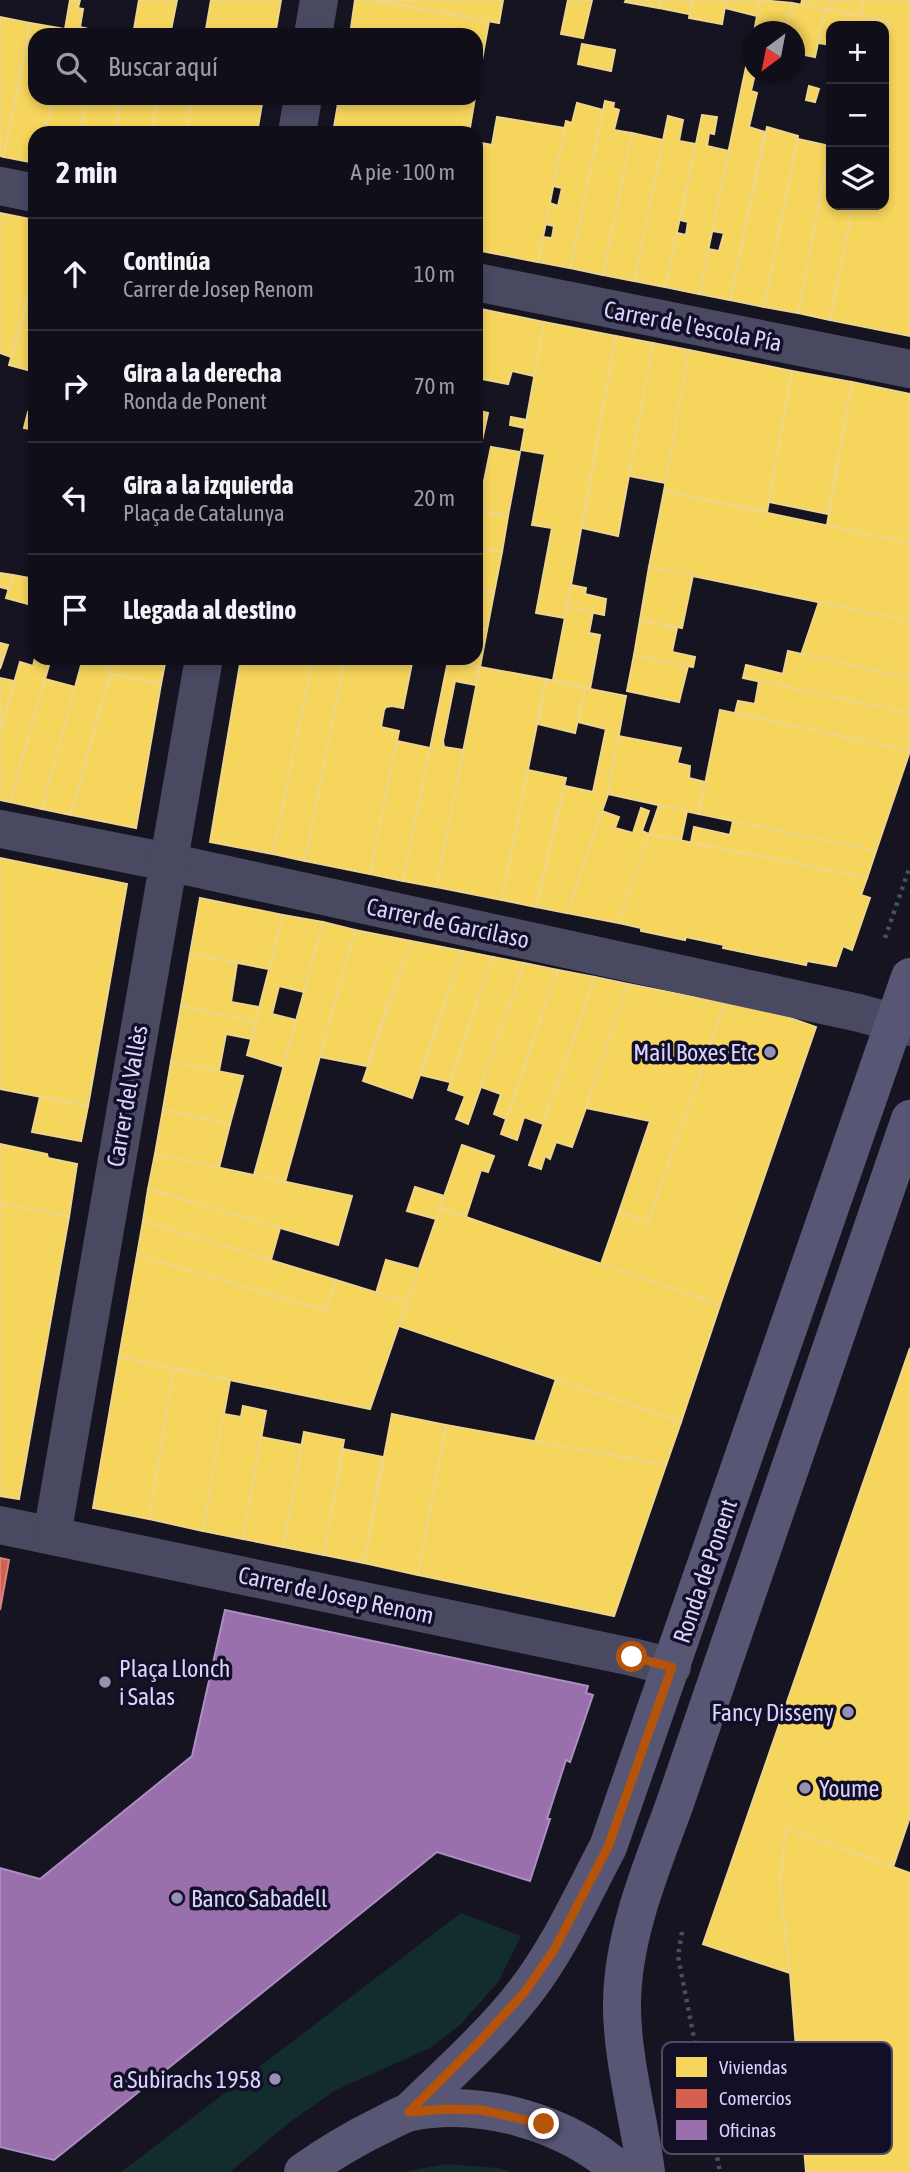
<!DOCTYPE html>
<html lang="es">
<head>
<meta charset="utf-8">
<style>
	:root { --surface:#100f19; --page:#1e1d26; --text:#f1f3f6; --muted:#9c9ca2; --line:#302f38 }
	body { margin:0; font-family:"Asap Condensed",sans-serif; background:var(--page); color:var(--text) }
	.controls { position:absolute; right:21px; top:21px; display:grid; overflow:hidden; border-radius:14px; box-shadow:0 4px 10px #0003 }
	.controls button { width:63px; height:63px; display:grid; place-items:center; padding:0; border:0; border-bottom:2px solid var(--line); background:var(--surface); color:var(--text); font:35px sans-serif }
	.compass { position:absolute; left:742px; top:21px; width:63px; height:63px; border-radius:50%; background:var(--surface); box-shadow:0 4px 10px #0003; rotate:212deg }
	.stop { position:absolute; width:21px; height:21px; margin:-16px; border:5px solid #b45309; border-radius:50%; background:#fff }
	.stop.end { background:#b45309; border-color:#fff; box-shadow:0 2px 7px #0008 }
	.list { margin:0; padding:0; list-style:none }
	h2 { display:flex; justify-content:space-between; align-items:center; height:91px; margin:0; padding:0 28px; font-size:30px }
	h2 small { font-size:23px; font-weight:400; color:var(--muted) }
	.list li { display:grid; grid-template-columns:46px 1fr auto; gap:21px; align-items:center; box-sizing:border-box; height:112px; padding:0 28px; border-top:2px solid var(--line) }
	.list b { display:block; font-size:26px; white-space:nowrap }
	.list p { margin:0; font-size:23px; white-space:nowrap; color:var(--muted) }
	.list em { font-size:23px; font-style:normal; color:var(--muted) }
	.icon { flex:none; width:38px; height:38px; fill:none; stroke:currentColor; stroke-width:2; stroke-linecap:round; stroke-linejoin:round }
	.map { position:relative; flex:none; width:910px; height:2172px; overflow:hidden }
	.search { position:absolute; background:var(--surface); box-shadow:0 4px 10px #0003; left:28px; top:28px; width:455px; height:77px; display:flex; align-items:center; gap:18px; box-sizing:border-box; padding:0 24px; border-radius:21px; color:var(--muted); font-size:26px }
	.panel { position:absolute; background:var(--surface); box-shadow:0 4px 10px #0003; left:28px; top:126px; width:455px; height:539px; border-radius:21px }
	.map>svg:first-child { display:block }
	.green { fill:#132c2d }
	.homes { fill:#f6d55c; stroke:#edd58d; stroke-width:2 }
	.shops { fill:#d6604d; stroke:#d78382; stroke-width:2 }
	.offices { fill:#9970ab; stroke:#ac8ec4; stroke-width:2 }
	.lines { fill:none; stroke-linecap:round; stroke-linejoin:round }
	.path { stroke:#44505f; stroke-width:4.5; stroke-dasharray:3.5 5; stroke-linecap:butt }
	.minor { stroke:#4a4962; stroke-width:38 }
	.secondary { stroke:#575674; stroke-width:38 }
	.route { stroke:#b45309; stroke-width:9 }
	.poi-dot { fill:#9591b1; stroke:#130f26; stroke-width:2.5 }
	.labels { text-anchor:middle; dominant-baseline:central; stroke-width:7; stroke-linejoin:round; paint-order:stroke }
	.street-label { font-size:24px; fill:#d9d4ff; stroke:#130f26 }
	.poi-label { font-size:24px; fill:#d9d4ff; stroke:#130f26; text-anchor:end }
	.key { fill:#130f26; stroke:#4e4a67; stroke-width:2 }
	.key-label { font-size:19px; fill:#d9d4ff }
</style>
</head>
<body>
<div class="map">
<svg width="910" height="2172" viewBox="0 0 910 2172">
	<rect width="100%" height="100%" fill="#161421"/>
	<g class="green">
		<path d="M461,1913L521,1936L499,1981L460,2025L430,2048L336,2090L290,2122L230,2172H121Z"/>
		<path d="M445,2164L498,2168L512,2172H404Z"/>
	</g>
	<g class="homes">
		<path d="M70,0H80L78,8L83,9L80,27L100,32L99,35H64Z"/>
		<path d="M139,0H177L170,35H133Z"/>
		<path d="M211,0H281L275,35H205Z"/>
		<path d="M355,0H373L489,21L476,93V35H350Z"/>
		<path d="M373,0H503L499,23Z"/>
		<path d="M568,0H592L583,38L561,34Z"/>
		<path d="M626,0H661L659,8L625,2Z"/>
		<path d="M661,0H692L689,14L659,8Z"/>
		<path d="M692,0H726L722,24L689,18Z"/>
		<path d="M726,0H760L757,16L725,8Z"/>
		<path d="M760,0L792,3L786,32H754Z"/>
		<path d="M802,0H833L831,10L801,5Z"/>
		<path d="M833,0H864L860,16L831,10Z"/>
		<path d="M864,0H910V336L830,320L853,205H884V53L890,22L860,16Z"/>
		<path d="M792,3L825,9L815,57L794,53V32H786Z"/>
		<path d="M825,9L890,22L884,53V26H831V45L818,43Z"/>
		<path d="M0,17L30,23L4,157L0,156Z"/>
		<path d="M30,23L65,29L64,35H35V98H52L45,133H35V163L4,157Z"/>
		<path d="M752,38V74H755L751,91L757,93L749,127L765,132L730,300L699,294L708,249L719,251L724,233L712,231Z"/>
		<path d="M582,44L615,50L611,71L578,64Z"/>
		<path d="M809,86L819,89L815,102L806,100Z"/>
		<path d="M52,98H87L80,133H45Z"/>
		<path d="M87,98H121L115,133H80Z"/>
		<path d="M121,98H158L151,133H115Z"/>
		<path d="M158,98H193L186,133H151Z"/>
		<path d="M193,98H263L257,133H186Z"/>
		<path d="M339,98H475L469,133H333Z"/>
		<path d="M605,101L614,103L613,108L619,110L614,130L632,133L603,275L570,268Z"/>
		<path d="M577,103L603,110L570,268L538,262L543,237L552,238L554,226L545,224L550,203L558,206L562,188L553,186L566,121L572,123Z"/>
		<path d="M702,115L717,117L714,134L709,133L707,146L729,151L699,294L665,287L677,233L686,235L688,222L680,220Z"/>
		<path d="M668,116L683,120L679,141L696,144L665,287L634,281Z"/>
		<path d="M497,117L565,128L538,262L476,250V142L492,145Z"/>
		<path d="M767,127L798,136L764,307L730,300Z"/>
		<path d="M632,133L663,140L634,281L603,275Z"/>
		<path d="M798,139L830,146L798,313L764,307Z"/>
		<path d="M825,173L831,174V205H853L830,320L798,313Z"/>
		<path d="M0,213L35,220V273L11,357L0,353Z"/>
		<path d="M35,273V372L9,365Z"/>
		<path d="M476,308L544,322L534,376L512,371L508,384L476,378Z"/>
		<path d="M544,322L616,336L565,618L536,613L552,528L532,525L545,454L521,450Z"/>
		<path d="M616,336L653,343L618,536L582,528Z"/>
		<path d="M653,343L689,350L666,483L629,476Z"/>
		<path d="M689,350L792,371L767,512L664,491Z"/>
		<path d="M792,371L852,382L828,514L769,502Z"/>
		<path d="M852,382L910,394V543L827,525Z"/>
		<path d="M476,410L488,413L481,445L476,444Z"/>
		<path d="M28,412L35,414V430L24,428Z"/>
		<path d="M511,417L527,420L525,428L510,425Z"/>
		<path d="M491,447L520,452L508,516L478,510Z"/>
		<path d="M664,491L910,543V621L649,567Z"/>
		<path d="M478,510L508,516L502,552L476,547Z"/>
		<path d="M476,547L502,552L494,593L476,589Z"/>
		<path d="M649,567L693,575L682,628L640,620Z"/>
		<path d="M0,573L13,575L8,589L0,587Z"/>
		<path d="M13,575L35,579V606L6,598Z"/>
		<path d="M571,585L586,588L585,594L606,599L604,615L567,607Z"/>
		<path d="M476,589L494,593L487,630L476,628Z"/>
		<path d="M819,602L910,621V678L801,655Z"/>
		<path d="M567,607L593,612L589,633L600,635L590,689L553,680Z"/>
		<path d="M640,620L677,628L672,652L695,657L693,667L634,655Z"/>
		<path d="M476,628L487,630L480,667L434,658H476Z"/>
		<path d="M0,643L8,645L0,669Z"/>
		<path d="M788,651L910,678V713L743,678L746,665L783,674Z"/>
		<path d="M634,655L688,666L679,702L627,691Z"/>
		<path d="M35,658H51L10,802L0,800V731L20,662L33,666Z"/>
		<path d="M83,658H114L71,815L42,809Z"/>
		<path d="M114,658H166L161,684L110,674Z"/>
		<path d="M241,658H313L273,854L210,842Z"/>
		<path d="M313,658H345L305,861L273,854Z"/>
		<path d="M345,658H413L403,708L392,706L386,707L384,710L381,727L399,731L370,874L305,861Z"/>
		<path d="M448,661L480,667L476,685L455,681L443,741L444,747L464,750L436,887L403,881Z"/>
		<path d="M480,667L546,679L502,900L436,887Z"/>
		<path d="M110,674L161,684L136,828L71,815Z"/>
		<path d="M0,678L14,681L0,731Z"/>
		<path d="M45,679L75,687L42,809L10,802Z"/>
		<path d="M546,679L585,688L575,733L538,724Z"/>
		<path d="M759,681L910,713V751L735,713L738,701L755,704Z"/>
		<path d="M585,688L626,696L608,794L567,913L536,907L565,786L593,792L606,729L578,722Z"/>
		<path d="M720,710L910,751L876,851L699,814Z"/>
		<path d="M618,736L681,748L677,763L690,766L689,778L705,782L699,814L608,794Z"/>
		<path d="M397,741L430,748L403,881L370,874Z"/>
		<path d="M528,770L566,778L536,907L502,900Z"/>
		<path d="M659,805L687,811L681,840L649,834Z"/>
		<path d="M641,808L649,811L642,831L649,834L619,923L567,913L602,811L619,817L615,828L633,833Z"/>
		<path d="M733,821L876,851L867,878L691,842L694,827L730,835Z"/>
		<path d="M649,834L867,878L861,895L870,898L852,950L843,946L836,966L807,961L806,965L723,948L724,945L686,937L685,940L641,931V928L619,923Z"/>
		<path d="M0,858L127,884L88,1106L0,1089Z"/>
		<path d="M200,898L283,915L269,969L190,954Z"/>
		<path d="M283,915L323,922L304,992L279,986L272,1014L296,1020L284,1067L247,1055Z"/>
		<path d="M323,922L355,930L285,1182L254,1175Z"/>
		<path d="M355,930L411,941L367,1066L320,1057Z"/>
		<path d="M411,941L463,951L412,1098L363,1081Z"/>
		<path d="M463,951L493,957L450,1082L421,1075Z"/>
		<path d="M190,954L237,963L231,1002L259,1007L256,1022L181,1006Z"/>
		<path d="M493,957L524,963L468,1124L456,1119L465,1096L448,1090Z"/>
		<path d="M524,963L558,970L506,1119L494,1114L501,1094L481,1087Z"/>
		<path d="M558,970L595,977L543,1124L524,1117L517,1140L501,1134Z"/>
		<path d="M595,977L628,984L586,1108L572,1147L556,1142L550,1159L545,1156L541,1169L529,1165Z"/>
		<path d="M628,984L725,1003L648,1223L619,1212L650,1121L586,1108Z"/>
		<path d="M725,1003L779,1014L816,1027L720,1305L601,1264L619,1212L648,1223Z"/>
		<path d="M181,1006L256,1022L252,1039L226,1034L219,1071L171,1062Z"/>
		<path d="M171,1062L243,1076L230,1124L163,1109Z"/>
		<path d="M40,1097L88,1106L81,1141L32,1132Z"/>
		<path d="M163,1109L230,1124L219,1168L155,1154Z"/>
		<path d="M0,1144L47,1154L48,1158L77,1164L69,1217L0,1203Z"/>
		<path d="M462,1145L494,1156L488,1172L481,1170L466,1217L440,1208Z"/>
		<path d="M155,1154L352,1196L338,1245L148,1189Z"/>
		<path d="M415,1187L444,1196L436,1219L407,1211Z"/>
		<path d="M148,1189L280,1228L271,1260L143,1221Z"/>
		<path d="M0,1203L69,1217L19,1499L0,1496Z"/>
		<path d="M440,1208L720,1305L681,1422L399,1326Z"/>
		<path d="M143,1221L336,1280L326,1311L137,1255Z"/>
		<path d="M137,1255L326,1311L336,1280L407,1302L370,1409L119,1357Z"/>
		<path d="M386,1260L419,1269L407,1302L376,1293Z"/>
		<path d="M910,1348V1817L893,1867L786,1828L780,1885L790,1973L703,1944Z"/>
		<path d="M119,1357L174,1369L149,1519L93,1508Z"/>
		<path d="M174,1369L230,1380L203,1531L149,1519Z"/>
		<path d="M556,1379L681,1422L666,1465L535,1441Z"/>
		<path d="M243,1406L266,1411L243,1539L203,1531L223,1414L241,1417Z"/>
		<path d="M392,1414L446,1425L418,1575L364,1563Z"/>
		<path d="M446,1425L666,1465L614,1616L418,1575Z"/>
		<path d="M304,1432L344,1440L324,1555L283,1547Z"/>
		<path d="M261,1437L302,1445L283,1547L243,1539Z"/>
		<path d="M343,1449L383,1457L364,1563L324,1555Z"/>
		<path d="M786,1828L910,1873V2172H806L790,1973L780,1885Z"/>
	</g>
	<path class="shops" d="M0,1558L9,1560L0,1610Z"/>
	<path class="offices" d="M225,1610L588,1686L586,1693L593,1695L570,1762L566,1760L547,1819H550L530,1881L437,1852L54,2160L0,2147V1868L40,1879L192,1756Z"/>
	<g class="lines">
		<g class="path">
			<path d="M885,938L910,866"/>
			<path d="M682,1932L678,1956L720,2172"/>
		</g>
		<g class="minor">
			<path d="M313,35L319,0"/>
			<path d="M297,133L303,98"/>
			<path d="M0,186L35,193"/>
			<path d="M476,282L910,369"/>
			<path d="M0,829L168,862L859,1013L910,1027"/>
			<path d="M0,1525L632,1657L672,1667"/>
			<path d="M52,1535L204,658"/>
		</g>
		<g class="secondary">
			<path d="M409,2112C448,2074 491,2036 525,1992C559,1948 582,1896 608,1847L910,977"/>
			<path d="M303,2172C331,2152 351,2140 382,2125C391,2121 401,2114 411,2112C482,2098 568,2123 621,2172"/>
			<path d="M646,2172C639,2119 621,2054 622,2002C623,1934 651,1869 674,1806L910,1119"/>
		</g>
	</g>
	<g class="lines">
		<path class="route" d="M544,2124L481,2110L447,2109L409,2112L477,2044L524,1993L554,1950L608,1847L672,1667L632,1657"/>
	</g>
	<g class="poi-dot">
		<circle cx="770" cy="1052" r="7"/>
		<circle cx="105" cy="1682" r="7"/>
		<circle cx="848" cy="1712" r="7"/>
		<circle cx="805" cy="1788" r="7"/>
		<circle cx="177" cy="1898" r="7"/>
		<circle cx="275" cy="2079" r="7"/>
	</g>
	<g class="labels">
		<g class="street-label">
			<text transform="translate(693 326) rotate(11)">Carrer de l'escola Pía</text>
			<text transform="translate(448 923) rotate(12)">Carrer de Garcilaso</text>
			<text transform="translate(127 1096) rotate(-80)">Carrer del Vallès</text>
			<text transform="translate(705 1571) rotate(-71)">Ronda de Ponent</text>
			<text transform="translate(336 1595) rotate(12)">Carrer de Josep Renom</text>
		</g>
		<g class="poi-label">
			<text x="756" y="1052">Mail Boxes Etc</text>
			<text x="119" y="1668" text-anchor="start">Plaça Llonch<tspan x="119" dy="28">i Salas</tspan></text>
			<text x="834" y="1712">Fancy Disseny</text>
			<text x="819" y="1788" text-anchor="start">Youme</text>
			<text x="191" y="1898" text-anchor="start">Banco Sabadell</text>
			<text x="261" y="2079">a Subirachs 1958</text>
		</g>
	</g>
	<rect x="662" y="2042" width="230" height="112" rx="10" class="key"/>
	<rect x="676" y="2057" width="31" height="20" fill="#f6d55c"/>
	<rect x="676" y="2089" width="31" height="19" fill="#d6604d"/>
	<rect x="676" y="2120" width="31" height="20" fill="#9970ab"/>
	<g class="key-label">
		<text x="719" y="2074">Viviendas</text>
		<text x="719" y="2105">Comercios</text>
		<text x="719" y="2137">Oficinas</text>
	</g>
</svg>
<div class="controls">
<button>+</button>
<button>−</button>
<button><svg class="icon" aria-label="layers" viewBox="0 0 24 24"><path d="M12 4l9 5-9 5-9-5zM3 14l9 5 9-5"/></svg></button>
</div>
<svg class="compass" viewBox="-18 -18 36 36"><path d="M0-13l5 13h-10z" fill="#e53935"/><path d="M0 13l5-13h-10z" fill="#9c9ca2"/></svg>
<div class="stop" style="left:632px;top:1657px"></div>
<div class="stop end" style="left:544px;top:2124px"></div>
<div class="search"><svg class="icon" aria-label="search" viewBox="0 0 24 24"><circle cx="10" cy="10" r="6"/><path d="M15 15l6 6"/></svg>Buscar aquí</div>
<section class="panel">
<h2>2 min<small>A pie · 100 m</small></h2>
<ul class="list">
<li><svg class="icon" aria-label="ahead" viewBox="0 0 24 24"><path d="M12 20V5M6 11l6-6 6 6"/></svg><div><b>Continúa</b><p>Carrer de Josep Renom</p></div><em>10 m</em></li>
<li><svg class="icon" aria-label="right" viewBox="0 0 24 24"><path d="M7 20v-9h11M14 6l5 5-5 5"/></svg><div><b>Gira a la derecha</b><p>Ronda de Ponent</p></div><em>70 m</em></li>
<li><svg class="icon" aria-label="left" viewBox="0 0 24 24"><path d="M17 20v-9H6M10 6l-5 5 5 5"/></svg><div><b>Gira a la izquierda</b><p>Plaça de Catalunya</p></div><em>20 m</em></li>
<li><svg class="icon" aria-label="arrive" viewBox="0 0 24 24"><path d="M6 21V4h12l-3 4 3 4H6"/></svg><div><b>Llegada al destino</b></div></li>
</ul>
</section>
</div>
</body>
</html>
